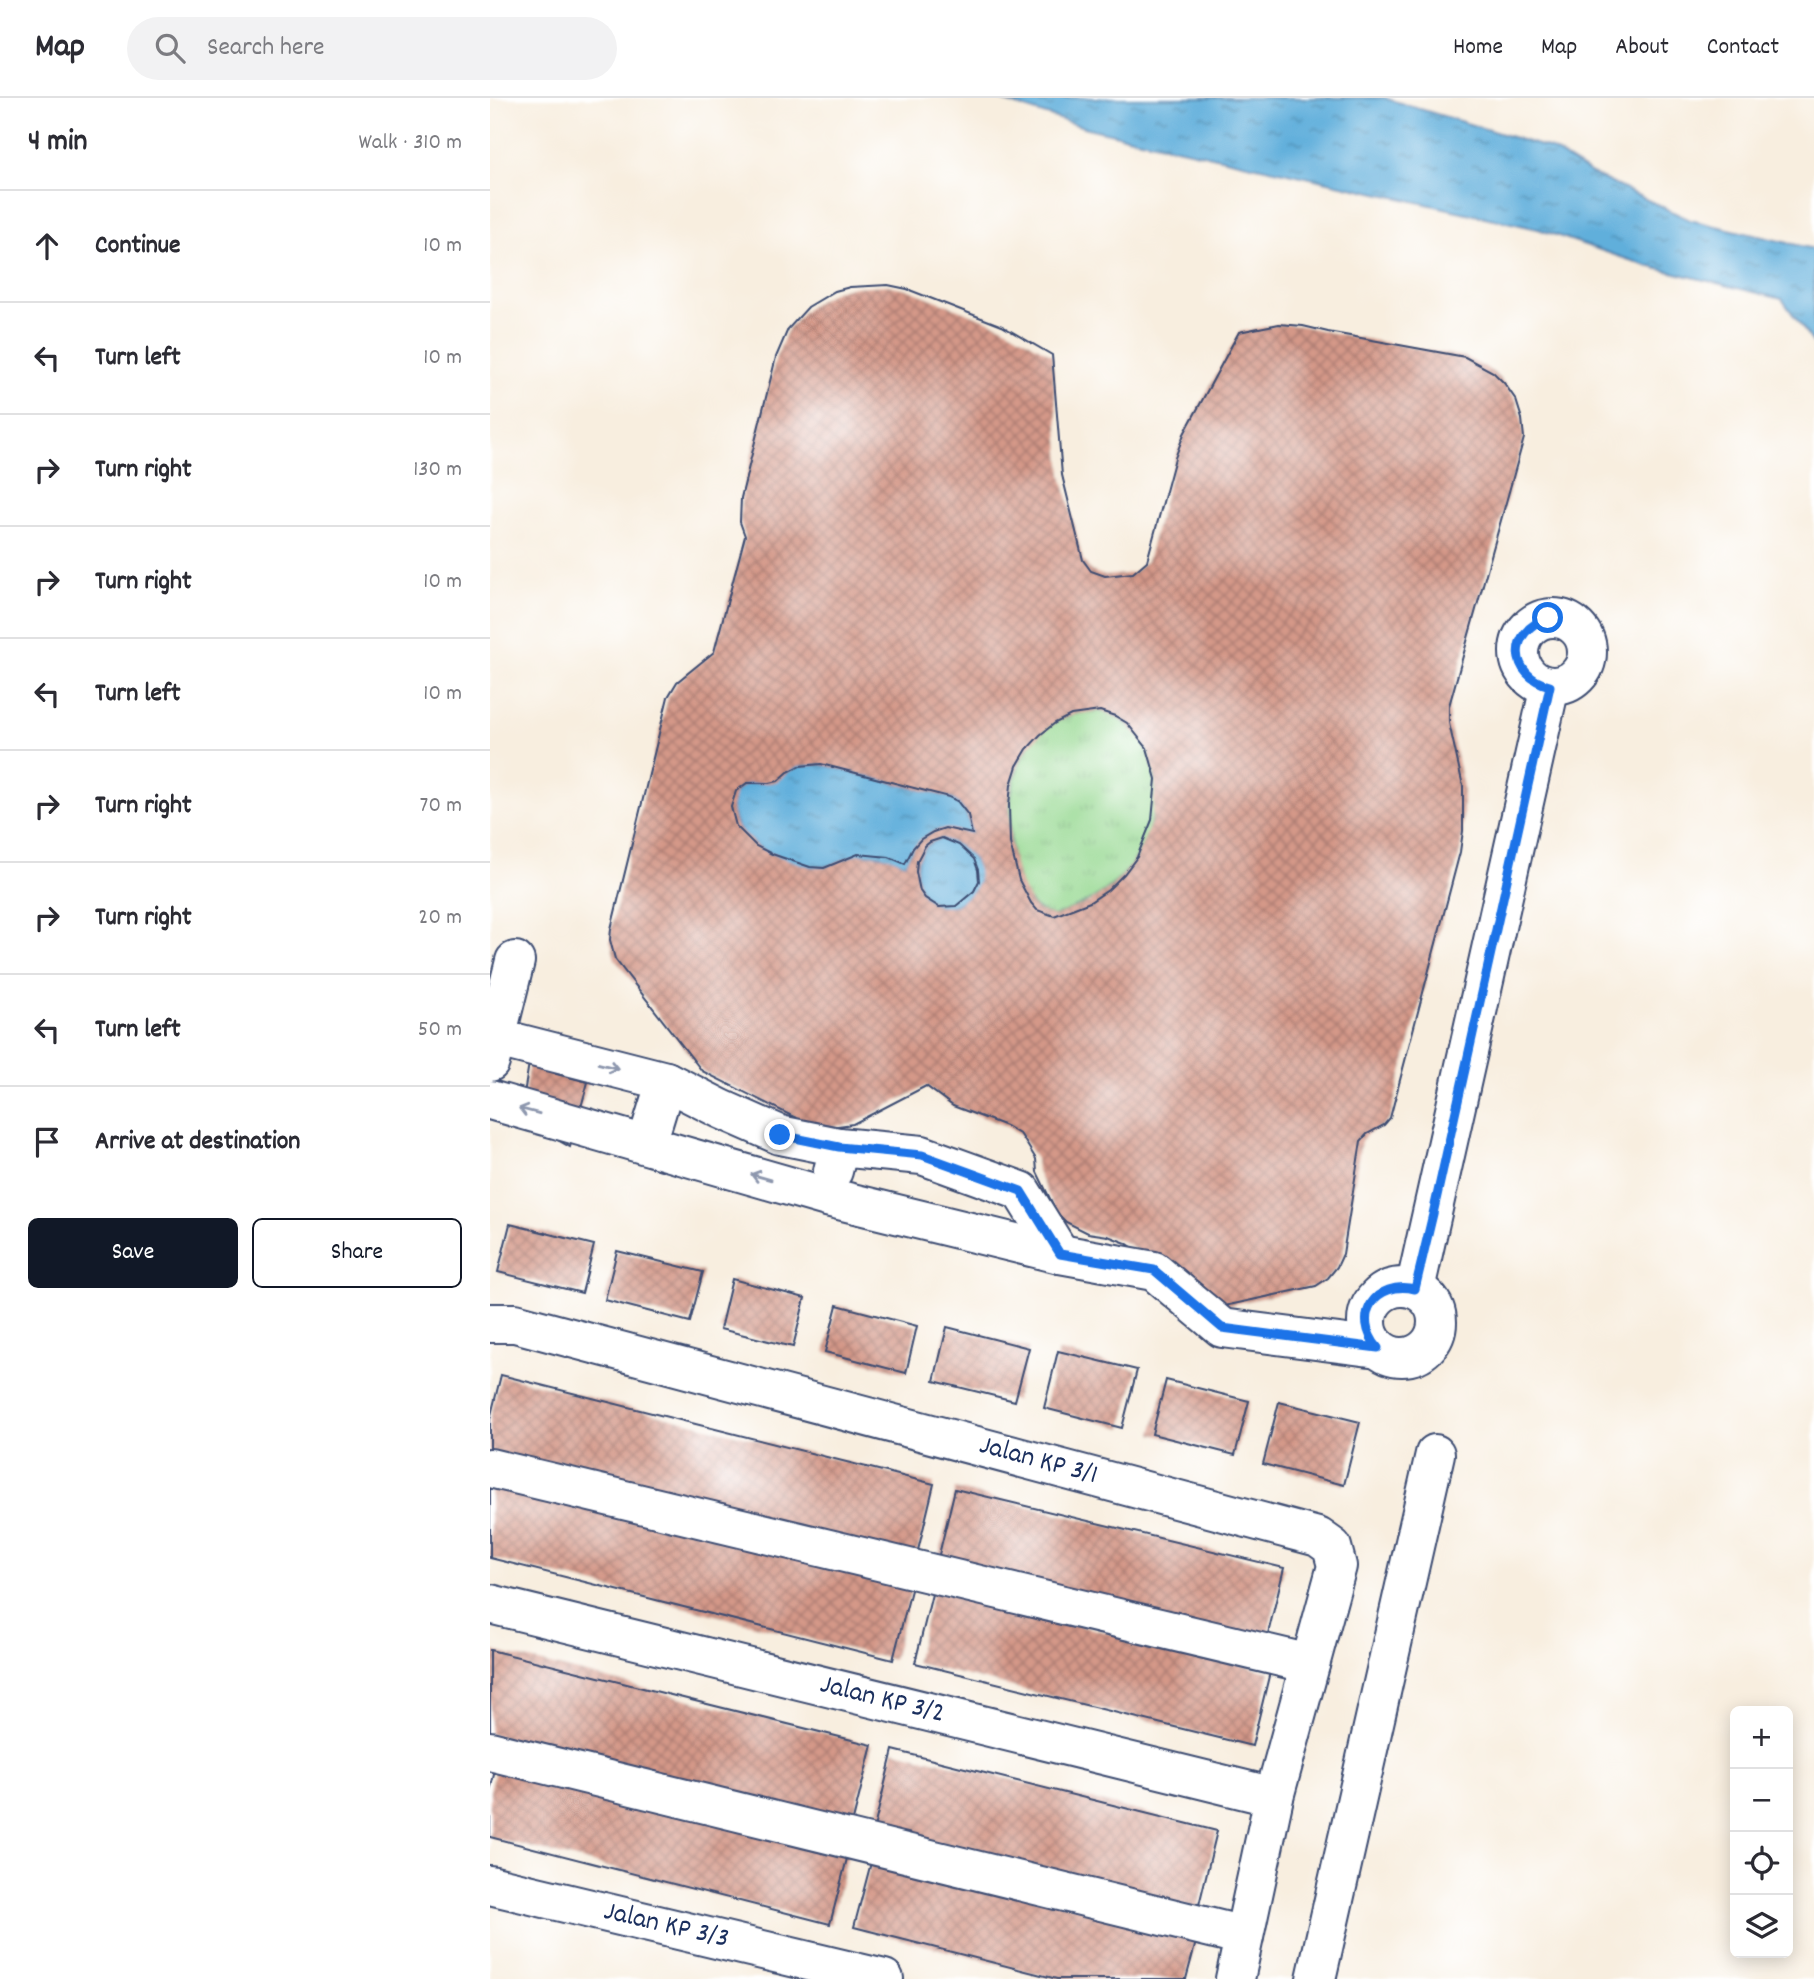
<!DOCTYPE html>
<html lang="en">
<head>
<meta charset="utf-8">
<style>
	:root { --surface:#fff; --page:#f2f2f3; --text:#2b2b33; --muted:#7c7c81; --line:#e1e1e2; --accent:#111827 }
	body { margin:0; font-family:Dekko,sans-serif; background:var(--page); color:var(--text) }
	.controls { position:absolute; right:21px; bottom:21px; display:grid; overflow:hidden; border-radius:10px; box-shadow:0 4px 18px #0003 }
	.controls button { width:63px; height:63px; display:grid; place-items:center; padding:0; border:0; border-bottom:2px solid var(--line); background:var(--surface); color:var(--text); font:35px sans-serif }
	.stop { position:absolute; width:21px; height:21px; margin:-16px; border:5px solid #1a73e8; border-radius:50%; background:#fff }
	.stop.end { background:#1a73e8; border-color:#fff; box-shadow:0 2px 7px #0008 }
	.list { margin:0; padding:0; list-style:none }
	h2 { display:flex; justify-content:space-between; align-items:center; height:91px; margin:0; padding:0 28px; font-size:30px }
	h2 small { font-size:23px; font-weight:400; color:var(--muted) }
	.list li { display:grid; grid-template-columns:46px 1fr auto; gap:21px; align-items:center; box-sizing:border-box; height:112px; padding:0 28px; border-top:2px solid var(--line) }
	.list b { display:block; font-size:26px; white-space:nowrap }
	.list em { font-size:23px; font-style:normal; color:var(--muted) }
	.actions { display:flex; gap:14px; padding:21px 28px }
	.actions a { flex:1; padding:16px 0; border:2px solid var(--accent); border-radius:10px; text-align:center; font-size:24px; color:var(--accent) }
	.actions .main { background:var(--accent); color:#fff }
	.icon { flex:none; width:38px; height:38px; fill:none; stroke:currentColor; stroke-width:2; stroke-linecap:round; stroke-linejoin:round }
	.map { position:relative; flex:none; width:1324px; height:1881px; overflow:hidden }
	header { display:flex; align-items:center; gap:42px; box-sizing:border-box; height:98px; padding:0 35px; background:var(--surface); border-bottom:2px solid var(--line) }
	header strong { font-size:33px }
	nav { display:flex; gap:38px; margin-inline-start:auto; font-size:24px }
	.search { width:490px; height:63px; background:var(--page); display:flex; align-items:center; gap:18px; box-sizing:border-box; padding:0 24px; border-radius:38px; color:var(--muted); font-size:26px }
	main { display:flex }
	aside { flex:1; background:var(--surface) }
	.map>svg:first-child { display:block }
	.park { fill:url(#park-tufts); stroke:#588477; stroke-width:2 }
	.water { fill:url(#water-ripples); stroke:#3e6f9c; stroke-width:2 }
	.building { fill:url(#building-cross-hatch); fill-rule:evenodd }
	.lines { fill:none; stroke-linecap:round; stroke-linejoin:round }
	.minor-casing { stroke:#3c4c71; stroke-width:42 }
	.minor { stroke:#fff; stroke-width:38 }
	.oneway { stroke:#8d97ae }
	.route { stroke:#1a73e8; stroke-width:9 }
	.labels { text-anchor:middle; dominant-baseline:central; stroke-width:5; stroke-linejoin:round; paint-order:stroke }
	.street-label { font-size:28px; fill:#1b2f5e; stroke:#fff }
</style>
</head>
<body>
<header>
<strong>Map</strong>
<div class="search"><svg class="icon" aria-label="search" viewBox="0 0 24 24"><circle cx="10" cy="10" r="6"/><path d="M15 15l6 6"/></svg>Search here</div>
<nav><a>Home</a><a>Map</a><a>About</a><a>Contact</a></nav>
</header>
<main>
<aside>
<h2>4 min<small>Walk · 310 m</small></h2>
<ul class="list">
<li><svg class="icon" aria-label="ahead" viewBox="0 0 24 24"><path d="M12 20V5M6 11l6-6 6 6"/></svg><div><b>Continue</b></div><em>10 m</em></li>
<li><svg class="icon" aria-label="left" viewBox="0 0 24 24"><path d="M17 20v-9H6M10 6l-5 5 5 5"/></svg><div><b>Turn left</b></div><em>10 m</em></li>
<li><svg class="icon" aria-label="right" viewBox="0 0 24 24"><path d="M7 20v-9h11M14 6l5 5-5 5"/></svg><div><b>Turn right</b></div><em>130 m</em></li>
<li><svg class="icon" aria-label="right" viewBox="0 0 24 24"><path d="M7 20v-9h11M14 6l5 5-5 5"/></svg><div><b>Turn right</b></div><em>10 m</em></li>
<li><svg class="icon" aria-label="left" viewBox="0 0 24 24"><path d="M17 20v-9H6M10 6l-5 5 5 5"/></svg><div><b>Turn left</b></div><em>10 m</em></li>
<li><svg class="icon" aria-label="right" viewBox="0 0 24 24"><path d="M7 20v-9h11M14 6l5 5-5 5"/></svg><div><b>Turn right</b></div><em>70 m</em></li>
<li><svg class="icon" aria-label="right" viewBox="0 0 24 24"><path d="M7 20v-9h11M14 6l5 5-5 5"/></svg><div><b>Turn right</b></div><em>20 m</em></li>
<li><svg class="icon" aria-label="left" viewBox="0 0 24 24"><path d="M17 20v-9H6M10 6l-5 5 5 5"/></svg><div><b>Turn left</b></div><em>50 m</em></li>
<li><svg class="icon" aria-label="arrive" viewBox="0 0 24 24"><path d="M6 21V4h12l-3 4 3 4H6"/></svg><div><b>Arrive at destination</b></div></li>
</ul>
<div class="actions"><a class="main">Save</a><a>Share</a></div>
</aside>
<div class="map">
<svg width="1324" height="1881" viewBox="0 0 1324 1881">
	<defs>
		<pattern id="park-tufts" width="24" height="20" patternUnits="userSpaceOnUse" patternTransform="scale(1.75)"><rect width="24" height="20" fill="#95d890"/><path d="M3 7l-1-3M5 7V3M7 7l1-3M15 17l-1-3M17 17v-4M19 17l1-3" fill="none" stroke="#80ba7f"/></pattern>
		<pattern id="water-ripples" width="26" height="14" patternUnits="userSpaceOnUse" patternTransform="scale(1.75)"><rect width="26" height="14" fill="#61afdb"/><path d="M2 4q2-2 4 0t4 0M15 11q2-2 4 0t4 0" fill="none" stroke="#4f8fb5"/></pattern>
		<pattern id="building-cross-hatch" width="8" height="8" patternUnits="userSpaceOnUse" patternTransform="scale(1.75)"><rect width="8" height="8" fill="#d49888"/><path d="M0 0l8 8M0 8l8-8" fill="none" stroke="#ab7c72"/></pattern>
	</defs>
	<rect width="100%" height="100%" fill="#fff"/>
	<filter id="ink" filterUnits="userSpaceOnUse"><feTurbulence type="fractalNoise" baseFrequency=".0143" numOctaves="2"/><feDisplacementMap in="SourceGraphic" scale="14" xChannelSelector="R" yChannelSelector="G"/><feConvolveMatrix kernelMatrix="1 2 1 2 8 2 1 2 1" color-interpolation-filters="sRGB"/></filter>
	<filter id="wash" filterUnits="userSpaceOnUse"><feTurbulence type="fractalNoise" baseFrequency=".00686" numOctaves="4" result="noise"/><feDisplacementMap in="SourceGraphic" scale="28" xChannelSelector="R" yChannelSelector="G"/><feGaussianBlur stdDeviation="1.57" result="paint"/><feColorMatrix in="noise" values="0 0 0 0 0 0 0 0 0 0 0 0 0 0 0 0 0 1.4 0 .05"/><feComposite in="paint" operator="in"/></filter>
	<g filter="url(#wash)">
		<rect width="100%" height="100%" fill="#f8eedf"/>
		<path class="park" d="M610,613C684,635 676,730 633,777C613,798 590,808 564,818C558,816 550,814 545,809C527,793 521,757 520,734C517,672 539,615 610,613Z"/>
		<g class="water">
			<path d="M503,0H894L1061,51L1102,76L1200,122L1324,151V246L1292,201L1157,168L1048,131L597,30Z"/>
			<path d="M331,666L459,699C475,708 478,719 482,736C445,728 433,731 415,766C400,760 384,753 368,757C352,760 339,772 321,769C289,764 230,738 244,697C248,688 256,685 266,685C295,685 288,675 309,668C316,666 324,667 331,666Z"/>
			<path d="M452,740C474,746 504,773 482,795C436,842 400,755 452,740Z"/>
		</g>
		<g id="blocks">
			<g class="building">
				<path d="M398,187L417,191L512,228L562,257L572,377L593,462L601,473L615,478L643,475L657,463L685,360L694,336L749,234L789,226L813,228L838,234L975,259L1003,274L1014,285L1026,302L1032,321L1034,340L959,608V625L973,688V733L970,754L900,1020L894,1027L877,1036L871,1043L853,1156L847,1169L838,1180L826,1188L730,1209L636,1145L618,1138L598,1135L576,1124L567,1115L547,1074L546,1061L531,1037L516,1028L463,1008L436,988L363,1026L340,1029L323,1027L306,1020L212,973L125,861L120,842L121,831L178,599L187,584L224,554L255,438L250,424L251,400L286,259L298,231L318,209L345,193L360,189ZM610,613L625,618L637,625L657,650L666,681L662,722L647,759L634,776L618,792L600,804L564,818L547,812L541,805L529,782L520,745L519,707L521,687L527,668L537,651L550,637L565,625L581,617ZM331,666L459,699L467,703L478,717L482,736L455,730L443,734L431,741L423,750L415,766L399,759L368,756L334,770L320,769L282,756L266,748L246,728L241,709L246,693L257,685H280L288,683L298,674L310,668ZM452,740L469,747L484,761L488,772L489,783L484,793L466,808L449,809L435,800L430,793L426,774L427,763L435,748L440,744Z"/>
				<path d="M44,934L69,941L66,976L98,984L80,1049L57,1036L34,996Z"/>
				<path d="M20,1126L104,1147L92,1195L8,1174Z"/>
				<path d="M127,1153L213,1174L200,1224L115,1202Z"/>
				<path d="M242,1181L315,1200L303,1249L230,1231Z"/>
				<path d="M347,1207L427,1228L416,1275L335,1254Z"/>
				<path d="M457,1229L539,1250L525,1303L444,1283Z"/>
				<path d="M568,1253L647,1272L632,1330L554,1310Z"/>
				<path d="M11,1277L444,1386L425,1465L0,1359V1321Z"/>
				<path d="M676,1282L759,1303L745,1357L662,1336Z"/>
				<path d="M789,1304L870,1324L854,1387L773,1366Z"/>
				<path d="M0,1381L422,1488L403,1562L0,1460Z"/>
				<path d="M465,1391L794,1470L775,1548L446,1469Z"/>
				<path d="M443,1492L780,1574L762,1648L425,1565Z"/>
				<path d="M0,1552L382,1647L362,1726L0,1636Z"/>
				<path d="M403,1652L727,1733L708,1811L384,1730Z"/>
				<path d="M8,1660L360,1749L340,1826L0,1739V1693Z"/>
				<path d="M383,1757L707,1840L696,1881H567L364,1829Z"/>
			</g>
		</g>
	</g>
	<g filter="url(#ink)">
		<use href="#blocks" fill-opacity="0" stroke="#3c4c71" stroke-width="2"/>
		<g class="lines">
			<defs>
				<g id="minor">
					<circle cx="1063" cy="554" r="34"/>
					<path d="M0,938L176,983L231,1011L290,1037L349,1049"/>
					<path d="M0,964L25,863"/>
					<path d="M0,1002L337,1099L570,1156L664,1173L732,1230L888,1250"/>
					<path d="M157,1045L176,983"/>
					<path d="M343,1073L349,1049L432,1057L531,1093L570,1156"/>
					<circle cx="912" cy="1224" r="35"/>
					<path d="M925,1191L1060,588"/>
					<path d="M0,1225H25L828,1439L842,1449L847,1468L784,1699L745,1881"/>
					<path d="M0,1370L820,1566"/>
					<path d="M0,1506L784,1699"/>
					<path d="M0,1653L754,1838"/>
					<path d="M0,1787L394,1881"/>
					<path d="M826,1881L945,1356"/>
				</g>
			</defs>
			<use href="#minor" class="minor-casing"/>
			<use href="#minor" class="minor"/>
		</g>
		<defs><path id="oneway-shaft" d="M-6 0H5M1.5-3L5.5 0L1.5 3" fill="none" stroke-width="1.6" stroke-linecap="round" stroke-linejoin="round" transform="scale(1.75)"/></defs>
		<g class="oneway">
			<use href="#oneway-shaft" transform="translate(118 968) rotate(14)"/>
			<use href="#oneway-shaft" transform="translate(39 1013) rotate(-165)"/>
			<use href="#oneway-shaft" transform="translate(271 1079) rotate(-164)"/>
		</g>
	</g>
	<g class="lines" filter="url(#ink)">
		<path class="route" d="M290,1037L349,1049L432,1057L531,1093L570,1156L664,1172L732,1230L888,1250C861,1218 885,1182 925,1191L943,1116L1060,588C1019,578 1017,533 1058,520"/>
	</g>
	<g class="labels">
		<g class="street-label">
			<text transform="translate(548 1364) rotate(15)">Jalan KP 3/1</text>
			<text transform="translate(392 1603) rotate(14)">Jalan KP 3/2</text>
			<text transform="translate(176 1829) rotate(13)">Jalan KP 3/3</text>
		</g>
	</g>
</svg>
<div class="controls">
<button>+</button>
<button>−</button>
<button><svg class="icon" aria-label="locate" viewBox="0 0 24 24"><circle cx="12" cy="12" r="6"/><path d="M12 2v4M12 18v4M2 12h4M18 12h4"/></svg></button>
<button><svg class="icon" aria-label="layers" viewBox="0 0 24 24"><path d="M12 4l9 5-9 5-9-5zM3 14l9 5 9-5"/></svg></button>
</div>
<div class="stop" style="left:1058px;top:520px"></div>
<div class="stop end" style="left:290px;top:1037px"></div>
</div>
</main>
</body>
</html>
